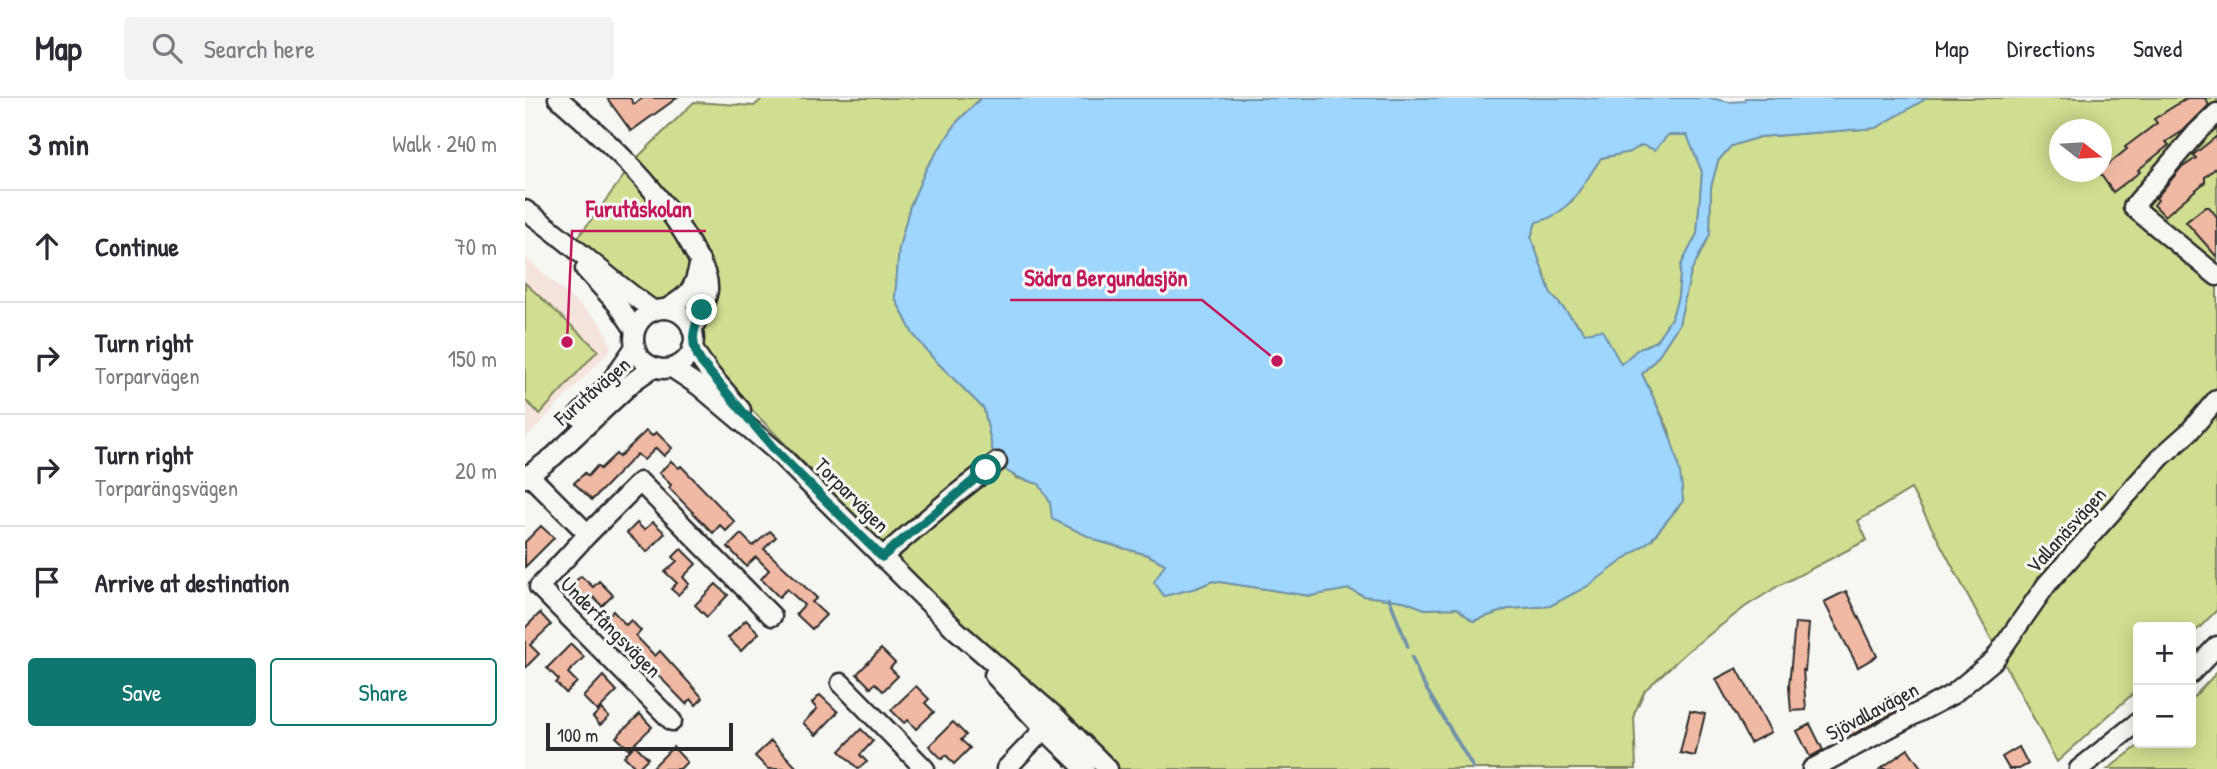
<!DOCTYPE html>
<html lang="en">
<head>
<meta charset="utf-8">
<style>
	:root { --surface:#fff; --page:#f2f2f3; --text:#2b2b33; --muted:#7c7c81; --line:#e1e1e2; --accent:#0f766e }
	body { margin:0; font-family:"Patrick Hand",sans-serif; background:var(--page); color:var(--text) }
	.controls { position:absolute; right:21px; bottom:21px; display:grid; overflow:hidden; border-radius:7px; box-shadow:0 4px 18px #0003 }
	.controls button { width:63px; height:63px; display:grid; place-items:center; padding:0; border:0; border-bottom:2px solid var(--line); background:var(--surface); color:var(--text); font:35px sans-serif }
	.compass { position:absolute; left:1524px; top:21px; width:63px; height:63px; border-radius:50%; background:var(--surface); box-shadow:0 4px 18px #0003; rotate:107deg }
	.scale { position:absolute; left:21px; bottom:18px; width:187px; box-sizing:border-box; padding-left:7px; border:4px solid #2b2b2b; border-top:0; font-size:19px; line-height:24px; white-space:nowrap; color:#2b2b2b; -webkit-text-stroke:5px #f6f6f2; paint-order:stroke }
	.stop { position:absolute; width:21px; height:21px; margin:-16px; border:5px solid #0f766e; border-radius:50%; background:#fff }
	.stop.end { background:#0f766e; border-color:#fff; box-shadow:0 2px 7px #0008 }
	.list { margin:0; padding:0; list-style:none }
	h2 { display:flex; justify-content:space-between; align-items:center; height:91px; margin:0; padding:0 28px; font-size:30px }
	h2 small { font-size:23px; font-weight:400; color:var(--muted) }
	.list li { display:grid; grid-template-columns:46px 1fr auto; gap:21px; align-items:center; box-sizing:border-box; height:112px; padding:0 28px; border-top:2px solid var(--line) }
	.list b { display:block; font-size:26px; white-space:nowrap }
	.list p { margin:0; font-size:23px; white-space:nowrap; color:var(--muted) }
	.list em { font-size:23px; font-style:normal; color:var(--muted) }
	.actions { display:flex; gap:14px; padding:21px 28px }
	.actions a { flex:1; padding:16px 0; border:2px solid var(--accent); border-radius:7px; text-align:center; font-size:24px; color:var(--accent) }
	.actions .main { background:var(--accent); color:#fff }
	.icon { flex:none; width:38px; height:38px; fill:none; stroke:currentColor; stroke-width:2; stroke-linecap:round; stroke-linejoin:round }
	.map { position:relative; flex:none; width:1692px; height:671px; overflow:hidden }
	header { display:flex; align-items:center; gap:42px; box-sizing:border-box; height:98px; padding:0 35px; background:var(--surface); border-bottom:2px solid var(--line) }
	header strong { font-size:33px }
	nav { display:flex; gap:38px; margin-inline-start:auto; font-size:24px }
	.search { width:490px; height:63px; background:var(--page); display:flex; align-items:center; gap:18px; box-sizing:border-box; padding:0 24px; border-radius:7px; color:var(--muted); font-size:26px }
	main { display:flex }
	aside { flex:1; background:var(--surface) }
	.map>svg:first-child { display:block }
	.built { fill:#f4e4db }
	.green { fill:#d0de91; stroke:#7e845e; stroke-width:2; fill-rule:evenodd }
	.water { fill:#9ed6fe; stroke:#7092aa; stroke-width:2; fill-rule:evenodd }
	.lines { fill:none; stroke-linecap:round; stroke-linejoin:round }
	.stream { stroke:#7092aa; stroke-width:3.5 }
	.building { fill:#f0b9a4; stroke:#2b2b2b; stroke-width:2 }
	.minor-casing { stroke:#2b2b2b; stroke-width:23 }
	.minor { stroke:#f6f6f2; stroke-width:18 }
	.route { stroke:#0f766e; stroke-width:9 }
	.labels { text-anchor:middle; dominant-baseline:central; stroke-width:6; stroke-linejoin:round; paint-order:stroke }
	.street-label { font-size:21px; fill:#2b2b2b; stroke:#f6f6f2 }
	.leader { fill:none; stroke:#c2185b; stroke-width:2.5 }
	.callout-dot { fill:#c2185b; stroke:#f6f6f2; stroke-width:2.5 }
	.callout-label { font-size:23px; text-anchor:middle; font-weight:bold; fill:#c2185b; stroke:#f6f6f2; stroke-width:6; stroke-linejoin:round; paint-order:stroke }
</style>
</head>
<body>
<header>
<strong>Map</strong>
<div class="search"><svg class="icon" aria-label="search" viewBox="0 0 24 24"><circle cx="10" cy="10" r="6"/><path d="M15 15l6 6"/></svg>Search here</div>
<nav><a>Map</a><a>Directions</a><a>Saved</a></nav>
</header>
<main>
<aside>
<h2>3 min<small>Walk · 240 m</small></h2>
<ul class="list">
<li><svg class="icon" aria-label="ahead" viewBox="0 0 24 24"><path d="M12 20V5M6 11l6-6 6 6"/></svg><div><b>Continue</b></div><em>70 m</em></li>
<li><svg class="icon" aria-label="right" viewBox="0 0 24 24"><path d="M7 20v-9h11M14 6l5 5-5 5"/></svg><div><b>Turn right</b><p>Torparvägen</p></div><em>150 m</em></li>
<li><svg class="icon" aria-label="right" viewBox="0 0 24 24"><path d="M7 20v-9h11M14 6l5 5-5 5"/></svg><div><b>Turn right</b><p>Torparängsvägen</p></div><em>20 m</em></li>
<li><svg class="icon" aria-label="arrive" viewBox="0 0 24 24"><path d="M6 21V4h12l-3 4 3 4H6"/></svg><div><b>Arrive at destination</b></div></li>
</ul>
<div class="actions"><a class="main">Save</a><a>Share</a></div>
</aside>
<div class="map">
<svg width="1692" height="671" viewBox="0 0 1692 671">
	<rect width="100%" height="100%" fill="#f6f6f2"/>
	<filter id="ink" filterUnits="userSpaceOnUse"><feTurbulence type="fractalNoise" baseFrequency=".0143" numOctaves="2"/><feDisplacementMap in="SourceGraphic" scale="14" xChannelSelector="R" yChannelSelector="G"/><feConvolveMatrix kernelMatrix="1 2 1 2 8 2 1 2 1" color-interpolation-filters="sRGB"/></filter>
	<g filter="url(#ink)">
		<path class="built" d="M0,159L74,224L82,237L86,251L0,341Z"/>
		<g class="green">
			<path d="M238,0H456L433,23L402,69L385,108L374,150L370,200L388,236L408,260L459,311L469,359L491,380L514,385L525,404L573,443L623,457L640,466L671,490L688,483L785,498L824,491L839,498L879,503L900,511L932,510L948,523L983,511L1025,508L1062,488L1127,441L1158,403L1144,332L1117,276L1133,258L1154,226L1166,174L1185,136L1186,89L1193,63L1206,48L1234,39L1351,30L1402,0H1692V512L1666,538V529H1613V591L1532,664L1386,391L1333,423L1342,442L1253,488L1220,509L1163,553L1120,592L1109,616L1111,671H591L443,532L216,301L177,253L173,232L168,220L159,212L128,204L51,142L113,59L169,4L229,8ZM1534,32H1576V74H1534Z"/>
			<path d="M1162,36L1177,74L1172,136L1156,167L1153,199L1147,219L1131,243L1112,252L1096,266L1088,254L1060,235L1026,196L1006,139L1011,124L1047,103L1076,60L1105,54L1117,47L1143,37Z"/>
			<path d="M0,185L73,252L15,316L0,302Z"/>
			<path d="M1692,574V671H1583L1617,645H1666V602Z"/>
		</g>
		<path class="water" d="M456,0H1185L1205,4L1219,3L1220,0H1402L1351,30L1234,39L1206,48L1193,63L1186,89L1185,136L1166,174L1154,226L1133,258L1117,276C1138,320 1156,354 1158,403L1127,441L1063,488L1025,508L983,511L948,523L932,510L900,511L879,503L839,498L824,491L785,498L688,483L671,490L639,498L629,484L640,466L623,457L573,443L527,421L525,404L514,386C495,381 480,376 469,359L459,311L408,260L388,236L370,200L374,150L385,108L402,69L433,23ZM1143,37H1162L1177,74L1172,136L1156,167L1153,199L1147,219L1131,243L1112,252L1096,266L1077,232L1060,235L1026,196L1006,139L1011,124C1043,119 1059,85 1076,60L1105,54L1117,47L1130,52Z"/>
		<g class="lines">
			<g class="stream">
				<path d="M864,500L883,549"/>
				<path d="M887,559L896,582L949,671"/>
			</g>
		</g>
		<g class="building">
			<path d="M82,0H105L109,6L118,0H152L106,33Z"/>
			<path d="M1662,0H1680L1684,7L1658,33L1641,44L1644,47L1613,72L1615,74L1588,94L1574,74L1602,51L1600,49L1632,25L1629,21Z"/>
			<path d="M1692,38V69L1680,79V84L1640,118L1629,107L1633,102L1631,100L1655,71L1671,60L1668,57Z"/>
			<path d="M1680,109H1684L1692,119V159L1661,124Z"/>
			<path d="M121,333L127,338L131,334L147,350L139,358L131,350L119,362L112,356L67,402L49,385L60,375L63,378L72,368L75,371L91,356L94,359Z"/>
			<path d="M146,363L154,370L156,368L210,424L201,433L195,427L188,435L144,390L146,387L134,375Z"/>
			<path d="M128,424L140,435L122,454L102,435L112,425L119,432Z"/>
			<path d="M16,428L29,440L0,469V444Z"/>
			<path d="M245,433L251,439L239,451L292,500L287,504L301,517L287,531L271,516L279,507L262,491L254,499L236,481L244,472L231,459L221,468L203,449L216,436L228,448Z"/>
			<path d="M156,451L171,466L158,479L164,486L153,497L146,491L152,485L140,474L152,463L148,459Z"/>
			<path d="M56,478L68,489L74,483L88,497L77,508L68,499L58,509L41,492Z"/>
			<path d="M191,486L203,497L182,519L170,507Z"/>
			<path d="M1321,493L1352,558L1333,569L1299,504Z"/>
			<path d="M88,513L101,527L106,522L116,533L111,538L130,558L135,553L178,600L171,607L166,601L161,606L129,573L126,577L106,557L109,554L96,540L93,544L75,526Z"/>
			<path d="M15,515L26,527L5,547L14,556L0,570V530Z"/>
			<path d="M221,522L234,535L216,553L203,540Z"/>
			<path d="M1270,525L1284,526L1280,573L1278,572L1281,612L1266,613L1264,588Z"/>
			<path d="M46,546L59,559L43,575L52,584L41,595L31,585L34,582L22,570Z"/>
			<path d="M356,551L370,565L365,570L373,578L358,593L350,585L346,590L332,576Z"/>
			<path d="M1212,570L1246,634L1225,645L1191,581Z"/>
			<path d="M78,578L92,593L72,613L58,599Z"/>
			<path d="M391,588L404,601L400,605L409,614L391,631L383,622L379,625L366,612Z"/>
			<path d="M1370,596L1378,610L1325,638L1318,626Z"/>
			<path d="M295,597L313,614L291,637L278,625L292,611L287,605Z"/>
			<path d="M76,611L84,619L75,627L68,619Z"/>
			<path d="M1165,613L1180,616L1170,658L1155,655Z"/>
			<path d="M115,616L127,629L104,651L91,639Z"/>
			<path d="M428,624L441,637L436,642L445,650L429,666L421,657L417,661L404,648Z"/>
			<path d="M1285,626L1298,652L1285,659L1272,633Z"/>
			<path d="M336,631L348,643L335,657L342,664L333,671L315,653Z"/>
			<path d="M246,643L256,653L273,671H243L230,658Z"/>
			<path d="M110,647L123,660L112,671L99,658Z"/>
			<path d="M148,649L162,664L155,671H126Z"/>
			<path d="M1494,649L1503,666L1494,671H1484L1477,659Z"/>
			<path d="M1383,651L1397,671H1355Z"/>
		</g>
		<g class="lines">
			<defs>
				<g id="minor">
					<path d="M33,0C86,46 139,94 171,157C177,168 184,178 183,192C181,206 173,220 167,232"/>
					<path d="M1692,15L1672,34L1608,109L1692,178"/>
					<path d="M0,112C45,143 84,182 129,213"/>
					<path d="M60,171L93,207L110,232"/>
					<path d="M141,211C166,196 169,192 175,163"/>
					<circle cx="139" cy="241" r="30"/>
					<path d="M167,250L186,277L216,312"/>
					<path d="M147,270L174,288L250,352L431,532L531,619L583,671"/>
					<path d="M53,318L84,286L110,249"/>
					<path d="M3,376L63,436"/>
					<path d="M0,380L29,358L110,282L129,269"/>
					<path d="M357,459L430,397L472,364"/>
					<path d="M1666,575L1692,548"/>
					<path d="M469,577L519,631L560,671"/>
					<path d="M316,585L400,671"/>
					<path d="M147,623L14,489L63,436L115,384L247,518"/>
					<path d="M481,671L527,623"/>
					<path d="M1287,671L1428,596L1469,562L1522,486L1636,359L1664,334L1692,301"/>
					<path d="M1554,671L1613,624"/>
				</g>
			</defs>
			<use href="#minor" class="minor-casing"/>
			<use href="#minor" class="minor"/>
		</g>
	</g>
	<g class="lines" filter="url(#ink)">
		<path class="route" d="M177,212C168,231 164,244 176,264L250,352L357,459L461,372"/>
	</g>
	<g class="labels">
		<g class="street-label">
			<text transform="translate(67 293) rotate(-41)">Furutåvägen</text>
			<text transform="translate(327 397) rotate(45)">Torparvägen</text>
			<text transform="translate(1541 432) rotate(-48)">Vallanäsvägen</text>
			<text transform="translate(86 529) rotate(45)">Underfångsvägen</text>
			<text transform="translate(1347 613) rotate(-28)">Sjövallavägen</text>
		</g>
	</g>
	<path class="leader" d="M42 244L47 133H181M752 263L677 202H485"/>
	<g class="callout-dot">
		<circle cx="42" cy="244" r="7"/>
		<circle cx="752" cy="263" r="7"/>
	</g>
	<g class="callout-label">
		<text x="114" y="119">Furutåskolan</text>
		<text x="581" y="188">Södra Bergundasjön</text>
	</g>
</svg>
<div class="controls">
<button>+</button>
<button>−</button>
</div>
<svg class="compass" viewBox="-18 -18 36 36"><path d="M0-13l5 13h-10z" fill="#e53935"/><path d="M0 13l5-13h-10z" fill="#7c7c81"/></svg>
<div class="scale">100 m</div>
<div class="stop" style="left:461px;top:372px"></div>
<div class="stop end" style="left:177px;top:212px"></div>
</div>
</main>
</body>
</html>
